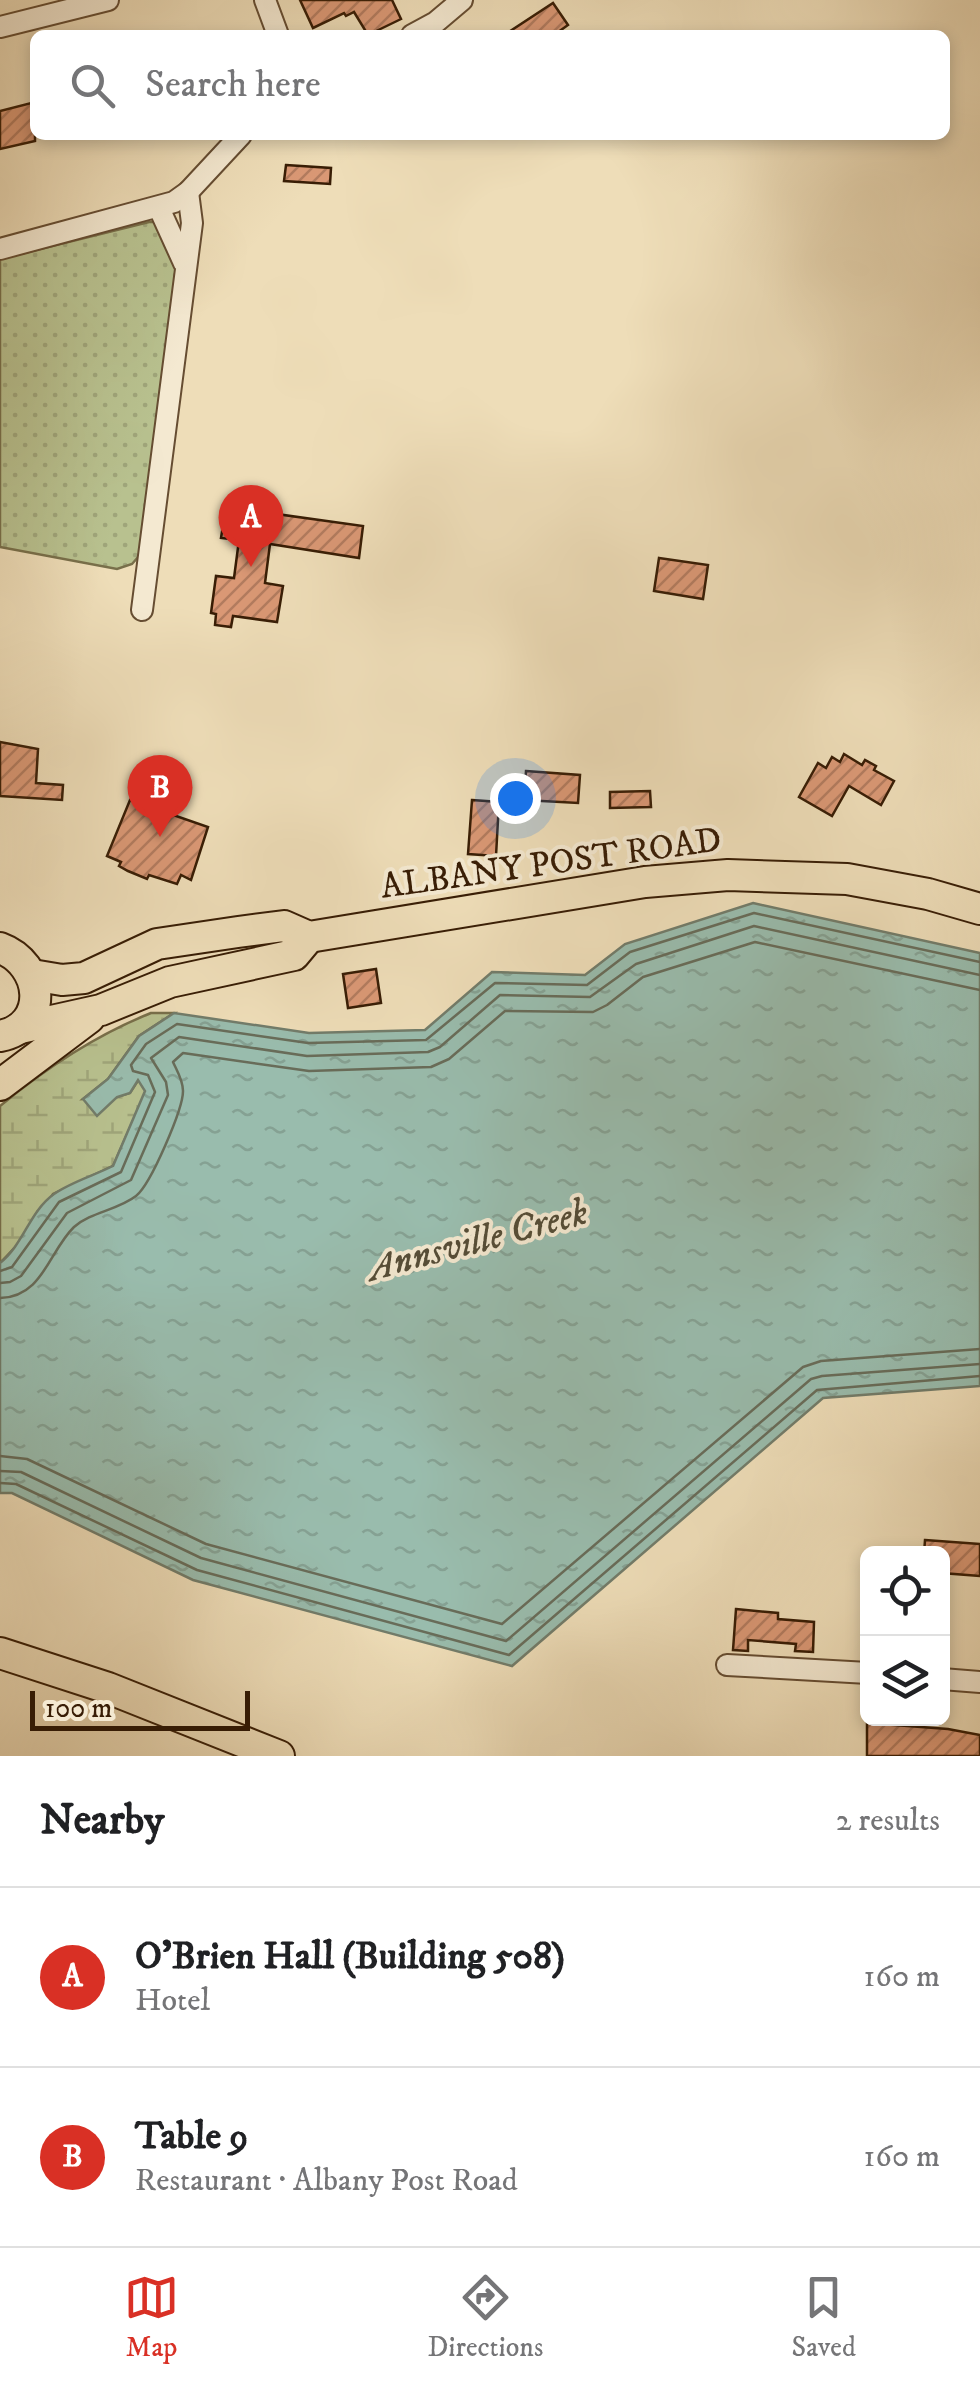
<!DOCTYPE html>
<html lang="en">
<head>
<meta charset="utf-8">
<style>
	:root { --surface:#fff; --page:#f2f2f2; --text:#202124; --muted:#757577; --line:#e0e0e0; --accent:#d93025 }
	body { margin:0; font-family:"IM FELL DW Pica",serif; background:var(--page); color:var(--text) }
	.controls { position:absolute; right:30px; bottom:30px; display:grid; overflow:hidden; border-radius:15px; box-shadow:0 5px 15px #0003 }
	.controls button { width:90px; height:90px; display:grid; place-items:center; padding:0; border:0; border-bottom:2px solid var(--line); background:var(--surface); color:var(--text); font:50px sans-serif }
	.scale { position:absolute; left:30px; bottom:25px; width:220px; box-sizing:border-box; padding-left:10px; border:5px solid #381d05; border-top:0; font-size:28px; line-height:35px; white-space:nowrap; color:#381d05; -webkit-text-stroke:8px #f4e9d1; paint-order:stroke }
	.you { position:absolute; left:515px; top:798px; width:35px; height:35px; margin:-25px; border:8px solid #fff; border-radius:50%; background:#1a73e8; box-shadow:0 0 0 15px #1a73e833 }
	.badge { display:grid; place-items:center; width:65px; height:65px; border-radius:50%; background:var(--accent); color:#fff; font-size:32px; font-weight:700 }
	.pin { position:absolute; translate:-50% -82px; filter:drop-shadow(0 2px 5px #0008) }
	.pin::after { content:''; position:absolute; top:52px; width:35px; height:30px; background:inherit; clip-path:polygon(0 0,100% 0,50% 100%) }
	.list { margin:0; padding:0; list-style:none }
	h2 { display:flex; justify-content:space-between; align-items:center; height:130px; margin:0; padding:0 40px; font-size:42px }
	h2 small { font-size:32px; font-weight:400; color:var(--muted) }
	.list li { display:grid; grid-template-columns:65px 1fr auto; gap:30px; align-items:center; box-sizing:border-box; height:180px; padding:0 40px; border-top:2px solid var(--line) }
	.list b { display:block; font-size:38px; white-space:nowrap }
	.list p { margin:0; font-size:32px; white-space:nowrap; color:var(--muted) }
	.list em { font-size:32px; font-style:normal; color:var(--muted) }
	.icon { flex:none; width:55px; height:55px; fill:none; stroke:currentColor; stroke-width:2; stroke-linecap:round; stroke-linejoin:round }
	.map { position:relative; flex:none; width:980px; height:1756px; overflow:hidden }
	.search { position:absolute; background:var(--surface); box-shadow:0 5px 15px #0003; left:30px; right:30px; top:30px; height:110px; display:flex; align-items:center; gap:25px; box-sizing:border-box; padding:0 35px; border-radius:15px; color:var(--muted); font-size:38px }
	.sheet { height:490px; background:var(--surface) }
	nav { display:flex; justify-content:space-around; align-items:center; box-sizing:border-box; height:140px; border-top:2px solid var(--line); background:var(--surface); font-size:28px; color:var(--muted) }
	nav a { display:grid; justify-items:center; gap:5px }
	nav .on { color:var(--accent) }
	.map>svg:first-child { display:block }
	.wetland { fill:url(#wetland-marsh); stroke:#786f4a; stroke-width:2.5 }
	.park { fill:url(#park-dots); stroke:#786f4a; stroke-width:2.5 }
	.water { fill:url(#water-ripples); stroke:#727c6a; stroke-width:2.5 }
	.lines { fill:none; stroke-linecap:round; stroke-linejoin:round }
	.shore { stroke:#686c59; stroke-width:2.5 }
	.building { fill:url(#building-hatch); stroke:#381d05; stroke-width:2.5 }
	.minor-casing { stroke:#664d32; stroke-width:24 }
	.highway-casing { stroke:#381d05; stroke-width:34 }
	.minor { stroke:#f4e9d1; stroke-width:20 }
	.highway { stroke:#eeddb8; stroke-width:30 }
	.labels { text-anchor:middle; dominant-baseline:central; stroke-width:8; stroke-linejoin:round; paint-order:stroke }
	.street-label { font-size:35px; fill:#381d05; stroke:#f4e9d1 }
	.water-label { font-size:38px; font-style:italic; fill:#554d37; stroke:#f4e9d1 }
</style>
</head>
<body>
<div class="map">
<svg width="980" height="1756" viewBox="0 0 980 1756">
	<defs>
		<pattern id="wetland-marsh" width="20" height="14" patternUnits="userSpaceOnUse" patternTransform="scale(2.5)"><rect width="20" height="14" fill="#b8c18f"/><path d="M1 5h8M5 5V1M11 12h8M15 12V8" fill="none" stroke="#9fa57a"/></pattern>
		<pattern id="park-dots" width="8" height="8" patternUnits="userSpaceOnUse" patternTransform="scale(2.5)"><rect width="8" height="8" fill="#b8c18f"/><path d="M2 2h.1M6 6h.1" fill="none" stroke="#9fa57a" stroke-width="1.8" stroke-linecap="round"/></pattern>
		<pattern id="water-ripples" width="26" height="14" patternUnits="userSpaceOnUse" patternTransform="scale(2.5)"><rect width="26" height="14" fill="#99bcad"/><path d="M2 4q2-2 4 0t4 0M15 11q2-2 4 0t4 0" fill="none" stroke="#85a193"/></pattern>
		<pattern id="building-hatch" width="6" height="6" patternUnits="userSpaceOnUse" patternTransform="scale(2.5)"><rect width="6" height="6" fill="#da9875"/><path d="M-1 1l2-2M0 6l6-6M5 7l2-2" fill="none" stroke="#b27b5e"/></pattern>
	</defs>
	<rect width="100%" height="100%" fill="#eeddb8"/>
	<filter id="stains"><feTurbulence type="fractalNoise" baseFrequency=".002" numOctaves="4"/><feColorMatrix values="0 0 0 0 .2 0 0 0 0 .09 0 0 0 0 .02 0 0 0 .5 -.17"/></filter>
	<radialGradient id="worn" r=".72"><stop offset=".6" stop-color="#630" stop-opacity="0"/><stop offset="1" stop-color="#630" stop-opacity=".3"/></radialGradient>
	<path class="wetland" d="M151,1013H174L139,1036L108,1079L83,1099L117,1097L130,1093L139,1079L146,1091L113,1166L53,1194L23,1239L0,1263V1106C46,1068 96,1035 151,1013Z"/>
	<path class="park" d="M149,222H158L177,273L139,556L132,564L117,569L0,547V259Z"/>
	<path class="water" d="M753,903L980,953V1386L823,1398L512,1666L193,1580L12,1493H0V1263C24,1244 29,1212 54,1194C71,1182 95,1175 113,1166L145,1091L138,1080L130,1093L117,1097L97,1116L83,1099L108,1079L139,1036L174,1013L309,1033L425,1030L492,972L585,975L625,944Z"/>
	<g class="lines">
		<g class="shore">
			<path d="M0,1271L12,1267L59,1202L121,1172L155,1092L148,1075L133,1071L131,1065L146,1044L177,1024L308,1043L426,1040L495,983L587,985L630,952L754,913L980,962"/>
			<path d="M0,1283L10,1282L21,1276L67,1213L131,1180L168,1095L166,1082L151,1058L179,1037L307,1056L428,1052L440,1047L500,995L590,997L636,964L754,926L980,975"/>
			<path d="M0,1298C43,1297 49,1251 74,1227C91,1212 118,1210 136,1196C151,1184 183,1109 183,1091C183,1080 177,1071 173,1062L183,1053L309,1071L431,1067L449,1059L505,1011L593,1012L607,1005L643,977L755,942L980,990"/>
			<path d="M0,1456L27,1459L206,1544L502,1624L803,1367L821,1361L980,1349"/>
			<path d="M0,1471L21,1472L201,1558L506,1641L811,1379L822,1376L980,1364"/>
			<path d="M0,1483L16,1484L197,1570L509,1655L817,1390L980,1376"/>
		</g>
	</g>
	<g class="building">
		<path d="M300,0H392L401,19L368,35L354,12L346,16L344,13L313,28Z"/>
		<path d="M553,3L568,25L554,35H504Z"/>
		<path d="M35,102V141L0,149V111Z"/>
		<path d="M286,165L331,168L330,184L284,181Z"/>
		<path d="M226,507L363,526L359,558L270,544L265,583L283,586L277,622L233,616L231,627L215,625L216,614L211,613L216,576L234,578L239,540L221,538Z"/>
		<path d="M659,558L708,565L703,599L654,591Z"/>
		<path d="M0,742L38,749L36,783L63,785L62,800L0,796Z"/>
		<path d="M844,754L862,765L865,760L876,766L874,770L894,781L881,805L849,786L832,816L799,797L818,763L826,768L832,757L840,762Z"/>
		<path d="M526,771L580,775L578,803L524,800Z"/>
		<path d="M650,791L651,807L610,808V792Z"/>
		<path d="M130,800L208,827L191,880L181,875L177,884L149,875L147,879L128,871L119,866L121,862L107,856Z"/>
		<path d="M472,800L499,802L496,856L468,854Z"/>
		<path d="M376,969L381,1003L348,1008L343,974Z"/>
		<path d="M925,1540L980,1544V1576L942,1573V1554H924Z"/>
		<path d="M736,1609L778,1613V1619L814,1622L813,1652L795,1651L796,1644L748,1640V1651L733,1650Z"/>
		<path d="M867,1723L948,1729L980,1735V1756H867Z"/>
	</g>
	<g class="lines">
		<defs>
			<g id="minor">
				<path d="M265,0L278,35"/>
				<path d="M0,27L108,0"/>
				<path d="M412,35L436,22L462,0"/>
				<path d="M159,208L184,263"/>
				<path d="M0,249L174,202L188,192L241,135"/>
				<path d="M142,610L192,223L188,192"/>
				<path d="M727,1665L868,1673"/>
				<path d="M942,1679L980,1682"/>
			</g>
			<g id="highway">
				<path d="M0,948C44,964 50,1026 0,1036"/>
				<path d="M32,975L62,980L84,978L157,944L238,932L284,926L309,937L645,882L728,875L847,879L928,894L980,909"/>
				<path d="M20,1028L101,1010L170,982L294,955L309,937"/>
				<path d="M0,1085L89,1018"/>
				<path d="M0,1653L108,1688L279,1756"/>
			</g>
		</defs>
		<use href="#minor" class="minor-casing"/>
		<use href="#highway" class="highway-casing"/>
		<use href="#minor" class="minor"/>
		<use href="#highway" class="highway"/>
	</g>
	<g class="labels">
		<g class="street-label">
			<text transform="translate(551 864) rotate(-8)">ALBANY POST ROAD</text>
		</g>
		<g class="water-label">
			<text transform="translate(478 1241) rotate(-15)">Annsville Creek</text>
		</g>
	</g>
	<rect width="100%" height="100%" filter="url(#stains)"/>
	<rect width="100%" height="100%" fill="url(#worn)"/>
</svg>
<div class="controls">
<button><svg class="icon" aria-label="locate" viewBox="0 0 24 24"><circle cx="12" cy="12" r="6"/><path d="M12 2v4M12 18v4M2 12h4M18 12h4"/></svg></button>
<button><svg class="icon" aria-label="layers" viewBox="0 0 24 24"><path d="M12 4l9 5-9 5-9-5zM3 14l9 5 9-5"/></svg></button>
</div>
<div class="scale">100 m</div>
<div class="you"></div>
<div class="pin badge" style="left:251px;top:567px">A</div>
<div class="pin badge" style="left:160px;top:837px">B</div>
<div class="search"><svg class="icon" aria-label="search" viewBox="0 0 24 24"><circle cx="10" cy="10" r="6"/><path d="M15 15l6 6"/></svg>Search here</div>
</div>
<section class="sheet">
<h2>Nearby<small>2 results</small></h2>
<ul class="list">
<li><span class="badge">A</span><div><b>O'Brien Hall (Building 508)</b><p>Hotel</p></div><em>160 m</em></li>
<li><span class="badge">B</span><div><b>Table 9</b><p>Restaurant · Albany Post Road</p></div><em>160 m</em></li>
</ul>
</section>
<nav>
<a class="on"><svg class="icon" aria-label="map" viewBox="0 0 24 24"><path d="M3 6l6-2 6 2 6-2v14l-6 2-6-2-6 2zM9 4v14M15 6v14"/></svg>Map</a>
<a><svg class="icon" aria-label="directions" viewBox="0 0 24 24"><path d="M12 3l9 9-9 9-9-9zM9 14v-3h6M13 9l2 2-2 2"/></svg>Directions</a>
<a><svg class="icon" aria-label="saved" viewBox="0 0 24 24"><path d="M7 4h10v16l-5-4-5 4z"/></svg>Saved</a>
</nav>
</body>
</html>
